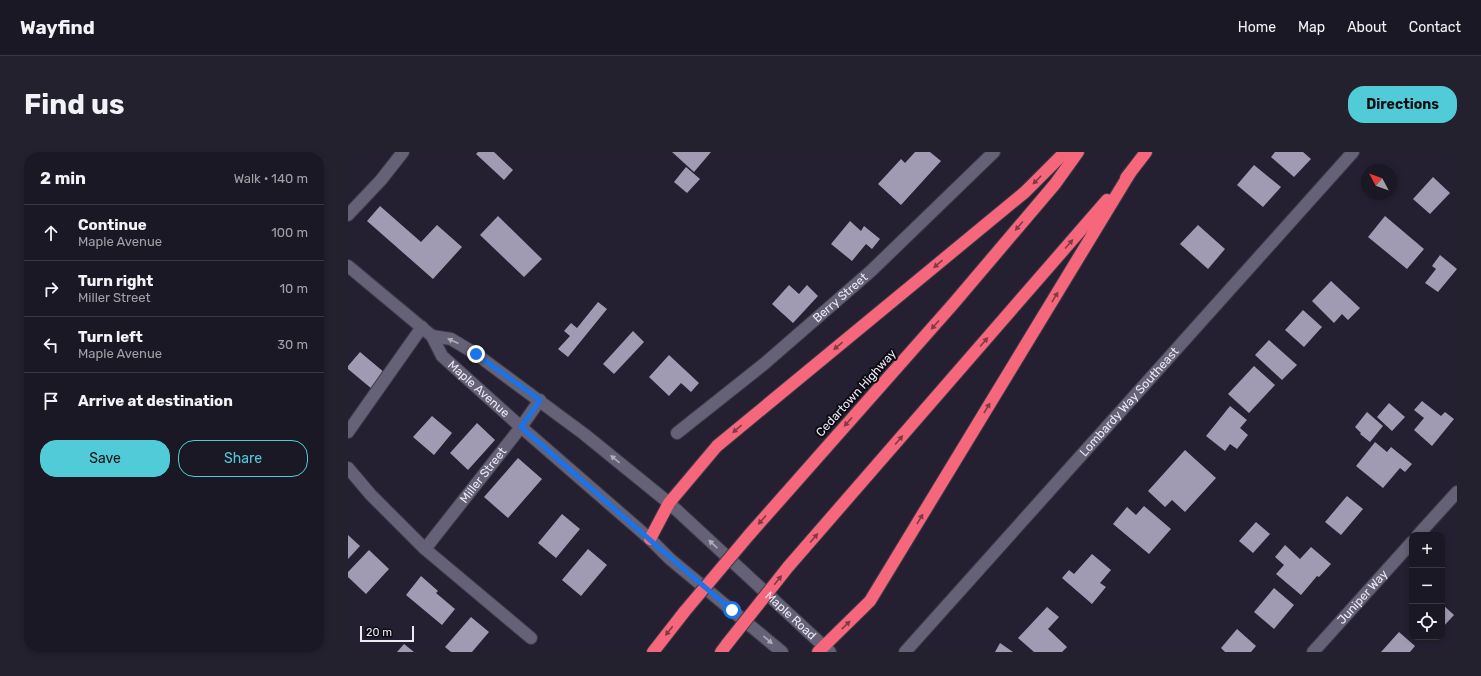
<!DOCTYPE html>
<html lang="en">
<head>
<meta charset="utf-8">
<style>
	:root { --surface:#1b1826; --page:#24212e; --text:#f1f3f6; --muted:#a0a0a7; --line:#393743; --accent:#52cbd8 }
	body { margin:0; font-family:Rubik,sans-serif; background:var(--page); color:var(--text) }
	.controls { position:absolute; right:12px; bottom:12px; display:grid; overflow:hidden; border-radius:8px; box-shadow:0 2px 6px #0003 }
	.controls button { width:36px; height:36px; display:grid; place-items:center; padding:0; border:0; border-bottom:1px solid var(--line); background:var(--surface); color:var(--text); font:20px sans-serif }
	.compass { position:absolute; left:1013px; top:12px; width:36px; height:36px; border-radius:50%; background:var(--surface); box-shadow:0 2px 6px #0003; rotate:311deg }
	.scale { position:absolute; left:12px; bottom:10px; width:54px; box-sizing:border-box; padding-left:4px; border:2px solid #ebe9f5; border-top:0; font-size:11px; line-height:14px; white-space:nowrap; color:#ebe9f5; -webkit-text-stroke:3px #0d0b13; paint-order:stroke }
	.stop { position:absolute; width:12px; height:12px; margin:-9px; border:3px solid #1a73e8; border-radius:50%; background:#fff }
	.stop.end { background:#1a73e8; border-color:#fff; box-shadow:0 1px 4px #0008 }
	.list { margin:0; padding:0; list-style:none }
	h2 { display:flex; justify-content:space-between; align-items:center; height:52px; margin:0; padding:0 16px; font-size:17px }
	h2 small { font-size:13px; font-weight:400; color:var(--muted) }
	.list li { display:grid; grid-template-columns:26px 1fr auto; gap:12px; align-items:center; box-sizing:border-box; height:56px; padding:0 16px; border-top:1px solid var(--line) }
	.list b { display:block; font-size:15px; white-space:nowrap }
	.list p { margin:0; font-size:13px; white-space:nowrap; color:var(--muted) }
	.list em { font-size:13px; font-style:normal; color:var(--muted) }
	.actions { display:flex; gap:8px; padding:12px 16px }
	.actions a { flex:1; padding:9px 0; border:1px solid var(--accent); border-radius:16px; text-align:center; font-size:14px; color:var(--accent) }
	.actions .main { background:var(--accent); color:#111 }
	.icon { flex:none; width:22px; height:22px; fill:none; stroke:currentColor; stroke-width:2; stroke-linecap:round; stroke-linejoin:round }
	.map { position:relative; flex:none; width:1109px; height:500px; overflow:hidden; border-radius:16px }
	header { display:flex; align-items:center; gap:24px; box-sizing:border-box; height:56px; padding:0 20px; background:var(--surface); border-bottom:1px solid var(--line) }
	header strong { font-size:19px }
	nav { display:flex; gap:22px; margin-inline-start:auto; font-size:14px }
	.intro { display:flex; align-items:center; justify-content:space-between; box-sizing:border-box; height:96px; padding:0 24px }
	h1 { margin:0; font-size:28px }
	.button { padding:10px 18px; border-radius:16px; background:var(--accent); color:#111; font-size:14px; font-weight:700 }
	main { display:flex; gap:24px; padding:0 24px }
	aside { flex:1; background:var(--surface); border-radius:16px; box-shadow:0 2px 6px #0003 }
	.map>svg:first-child { display:block }
	.building { fill:#a09bb2 }
	.lines { fill:none; stroke-linecap:round; stroke-linejoin:round }
	.street-casing { stroke:#3f3b49; stroke-width:14 }
	.secondary-casing { stroke:#3f3b49; stroke-width:14 }
	.highway-casing { stroke:#3f3b49; stroke-width:14 }
	.street { stroke:#656176; stroke-width:12 }
	.secondary { stroke:#656176; stroke-width:12 }
	.highway { stroke:#f7677b; stroke-width:12 }
	.highway-bridge-casing { stroke:#3f3b49; stroke-width:14; stroke-linecap:butt }
	.highway-bridge { stroke:#f7677b; stroke-width:12 }
	.oneway { fill:#823947 }
	.oneway2 { fill:#afacbc }
	.route { stroke:#1a73e8; stroke-width:5 }
	.labels { text-anchor:middle; dominant-baseline:central; stroke-width:4; stroke-linejoin:round; paint-order:stroke }
	.street-label { font-size:12px; fill:#ebe9f5; stroke:#0d0b13 }
</style>
</head>
<body>
<header>
<strong>Wayfind</strong>
<nav><a>Home</a><a>Map</a><a>About</a><a>Contact</a></nav>
</header>
<div class="intro"><h1>Find us</h1><a class="button">Directions</a></div>
<main>
<aside>
<h2>2 min<small>Walk · 140 m</small></h2>
<ul class="list">
<li><svg class="icon" aria-label="ahead" viewBox="0 0 24 24"><path d="M12 20V5M6 11l6-6 6 6"/></svg><div><b>Continue</b><p>Maple Avenue</p></div><em>100 m</em></li>
<li><svg class="icon" aria-label="right" viewBox="0 0 24 24"><path d="M7 20v-9h11M14 6l5 5-5 5"/></svg><div><b>Turn right</b><p>Miller Street</p></div><em>10 m</em></li>
<li><svg class="icon" aria-label="left" viewBox="0 0 24 24"><path d="M17 20v-9H6M10 6l-5 5 5 5"/></svg><div><b>Turn left</b><p>Maple Avenue</p></div><em>30 m</em></li>
<li><svg class="icon" aria-label="arrive" viewBox="0 0 24 24"><path d="M6 21V4h12l-3 4 3 4H6"/></svg><div><b>Arrive at destination</b></div></li>
</ul>
<div class="actions"><a class="main">Save</a><a>Share</a></div>
</aside>
<div class="map">
<svg width="1109" height="500" viewBox="0 0 1109 500">
	<rect width="100%" height="100%" fill="#242032"/>
	<g class="building">
		<path d="M130,0H146L165,18L156,28L128,2Z"/>
		<path d="M324,0H363L346,20Z"/>
		<path d="M567,0H582L593,9L553,53L530,32L553,7L557,11Z"/>
		<path d="M927,0H955L963,7L946,25L923,5Z"/>
		<path d="M906,13L933,35L915,55L889,33Z"/>
		<path d="M338,15L352,27L339,41L326,30Z"/>
		<path d="M1085,25L1102,41L1082,62L1065,47Z"/>
		<path d="M32,54L73,90L89,73L114,95L85,127L19,69Z"/>
		<path d="M150,64L194,107L176,125L132,83Z"/>
		<path d="M1037,64L1076,97L1059,117L1020,85Z"/>
		<path d="M502,69L513,79L516,74L532,87L524,97L518,92L504,109L483,92Z"/>
		<path d="M850,73L877,97L860,117L832,92Z"/>
		<path d="M1092,103L1109,117L1090,140L1077,131L1088,117L1084,114Z"/>
		<path d="M983,129L1012,156L1000,168L994,162L986,171L964,149Z"/>
		<path d="M441,133L451,142L459,133L470,144L445,171L424,152Z"/>
		<path d="M250,150L259,157L220,205L210,197L222,184L216,179L223,171L229,176Z"/>
		<path d="M955,158L974,175L956,195L937,178Z"/>
		<path d="M285,179L296,190L266,222L255,212Z"/>
		<path d="M921,188L949,213L934,228L907,203Z"/>
		<path d="M12,200L37,221L24,237L0,217V214Z"/>
		<path d="M321,203L351,231L343,240L333,231L321,244L301,225Z"/>
		<path d="M906,214L927,233L901,261L880,242Z"/>
		<path d="M1074,249L1093,264L1097,260L1106,267L1084,294L1066,278L1076,266L1066,258Z"/>
		<path d="M1041,251L1057,265L1044,279L1029,265Z"/>
		<path d="M882,254L899,268L892,276L900,283L889,297L882,292L877,299L858,284Z"/>
		<path d="M1019,260L1035,274L1022,290L1012,282L1013,281L1007,275Z"/>
		<path d="M84,264L104,281L86,303L65,285Z"/>
		<path d="M129,271L147,288L120,318L102,301Z"/>
		<path d="M1027,290L1039,300L1043,295L1064,312L1057,320L1052,316L1035,336L1008,314Z"/>
		<path d="M837,298L868,326L837,360L824,348L817,355L800,339Z"/>
		<path d="M170,306L194,327L160,366L136,345Z"/>
		<path d="M999,344L1015,357L993,383L977,370Z"/>
		<path d="M796,354L823,377L801,402L765,372L779,355L788,363Z"/>
		<path d="M214,362L232,377L208,406L190,391Z"/>
		<path d="M908,370L922,382L905,401L891,389Z"/>
		<path d="M0,383L12,394L0,407Z"/>
		<path d="M937,393L952,407L963,395L983,412L971,425L969,424L953,443L928,422L936,413L927,405Z"/>
		<path d="M240,397L259,413L233,444L214,428Z"/>
		<path d="M21,398L41,417L18,442L0,425V420Z"/>
		<path d="M744,402L763,418L752,431L758,435L744,452L714,426L721,418L726,422Z"/>
		<path d="M73,424L90,439L88,441L107,457L94,473L58,443Z"/>
		<path d="M926,436L946,453L926,477L906,460Z"/>
		<path d="M1094,452L1106,463L1094,476Z"/>
		<path d="M699,455L711,465L700,477L719,495L714,500H686L670,486Z"/>
		<path d="M123,465L141,480L124,500H103L97,495Z"/>
		<path d="M889,477L908,494L903,500H877L873,496Z"/>
		<path d="M1051,480L1067,494L1062,500H1033Z"/>
		<path d="M652,491L665,500H647Z"/>
		<path d="M56,492L66,500H49Z"/>
	</g>
	<g class="lines">
		<defs>
			<g id="street">
				<path d="M0,63L33,28L55,0"/>
				<path d="M0,280L74,175"/>
				<path id="s1" d="M329,281L416,212L523,119L646,0"/>
				<path d="M0,316L23,343L77,397L183,486"/>
				<path d="M1070,383L1109,340"/>
				<path id="s2" d="M77,397L173,275L192,248"/>
				<path id="s3" d="M557,500L1005,0"/>
				<path id="s4" d="M965,500L1064,390"/>
			</g>
			<g id="secondary">
				<path id="s5" d="M0,114L84,184L94,204L173,275L302,387L322,407L434,500"/>
				<path id="s6" d="M84,184L103,187L128,202L236,282L321,351L482,500"/>
			</g>
			<g id="highway">
				<path d="M778,26L798,0"/>
				<path d="M401,383L606,151L707,32L730,0"/>
				<path d="M302,387L321,351L369,294L677,40L717,0"/>
				<path d="M440,415L759,48"/>
				<path d="M305,500L337,459"/>
				<path d="M373,500L379,492"/>
				<path d="M470,500L522,449L782,21"/>
			</g>
		</defs>
		<use href="#street" class="street-casing"/>
		<use href="#secondary" class="secondary-casing"/>
		<use href="#highway" class="highway-casing"/>
		<use href="#street" class="street"/>
		<use href="#secondary" class="secondary"/>
		<use href="#highway" class="highway"/>
		<defs>
			<g id="highway-bridge">
				<path d="M337,459L401,383"/>
				<path d="M379,492L440,415"/>
			</g>
		</defs>
		<use href="#highway-bridge" class="highway-bridge-casing"/>
		<use href="#highway-bridge" class="highway-bridge"/>
	</g>
	<defs><path id="oneway-solid" d="M-6-.8H1V-3.2L6.5 0L1 3.2V.8H-6Z"/></defs>
	<g class="oneway">
		<use href="#oneway-solid" transform="translate(689 28) rotate(135)"/>
		<use href="#oneway-solid" transform="translate(671 74) rotate(130)"/>
		<use href="#oneway-solid" transform="translate(721 92) rotate(-49)"/>
		<use href="#oneway-solid" transform="translate(590 112) rotate(140)"/>
		<use href="#oneway-solid" transform="translate(707 145) rotate(-59)"/>
		<use href="#oneway-solid" transform="translate(587 173) rotate(132)"/>
		<use href="#oneway-solid" transform="translate(636 190) rotate(-49)"/>
		<use href="#oneway-solid" transform="translate(490 194) rotate(140)"/>
		<use href="#oneway-solid" transform="translate(639 256) rotate(-59)"/>
		<use href="#oneway-solid" transform="translate(500 270) rotate(132)"/>
		<use href="#oneway-solid" transform="translate(389 277) rotate(140)"/>
		<use href="#oneway-solid" transform="translate(551 288) rotate(-49)"/>
		<use href="#oneway-solid" transform="translate(572 367) rotate(-59)"/>
		<use href="#oneway-solid" transform="translate(414 368) rotate(132)"/>
		<use href="#oneway-solid" transform="translate(466 386) rotate(-49)"/>
		<use href="#oneway-solid" transform="translate(430 428) rotate(-51)"/>
		<use href="#oneway-solid" transform="translate(498 473) rotate(-44)"/>
		<use href="#oneway-solid" transform="translate(321 479) rotate(128)"/>
	</g>
	<g class="oneway2">
		<use href="#oneway-solid" transform="translate(105 189) rotate(-155)"/>
		<use href="#oneway-solid" transform="translate(267 307) rotate(-141)"/>
		<use href="#oneway-solid" transform="translate(365 392) rotate(-137)"/>
		<use href="#oneway-solid" transform="translate(420 488) rotate(40)"/>
	</g>
	<g class="lines">
		<path class="route" d="M128,202L192,248L173,275C243,336 312,398 384,458"/>
	</g>
	<g class="labels">
		<g class="street-label">
			<text stroke="none"><textPath href="#s1" startOffset="212">Berry Street</textPath></text>
			<text stroke="none"><textPath href="#s5" startOffset="181">Maple Avenue</textPath></text>
			<text transform="translate(508 241) rotate(-48)">Cedartown Highway</text>
			<text stroke="none"><textPath href="#s3" startOffset="336">Lombardy Way Southeast</textPath></text>
			<text stroke="none"><textPath href="#s2" startOffset="94">Miller Street</textPath></text>
			<text stroke="none"><textPath href="#s4" startOffset="74">Juniper Way</textPath></text>
			<text stroke="none"><textPath href="#s6" startOffset="458">Maple Road</textPath></text>
		</g>
	</g>
</svg>
<div class="controls">
<button>+</button>
<button>−</button>
<button><svg class="icon" aria-label="locate" viewBox="0 0 24 24"><circle cx="12" cy="12" r="6"/><path d="M12 2v4M12 18v4M2 12h4M18 12h4"/></svg></button>
</div>
<svg class="compass" viewBox="-18 -18 36 36"><path d="M0-13l5 13h-10z" fill="#e53935"/><path d="M0 13l5-13h-10z" fill="#a0a0a7"/></svg>
<div class="scale">20 m</div>
<div class="stop" style="left:384px;top:458px"></div>
<div class="stop end" style="left:128px;top:202px"></div>
</div>
</main>
</body>
</html>
